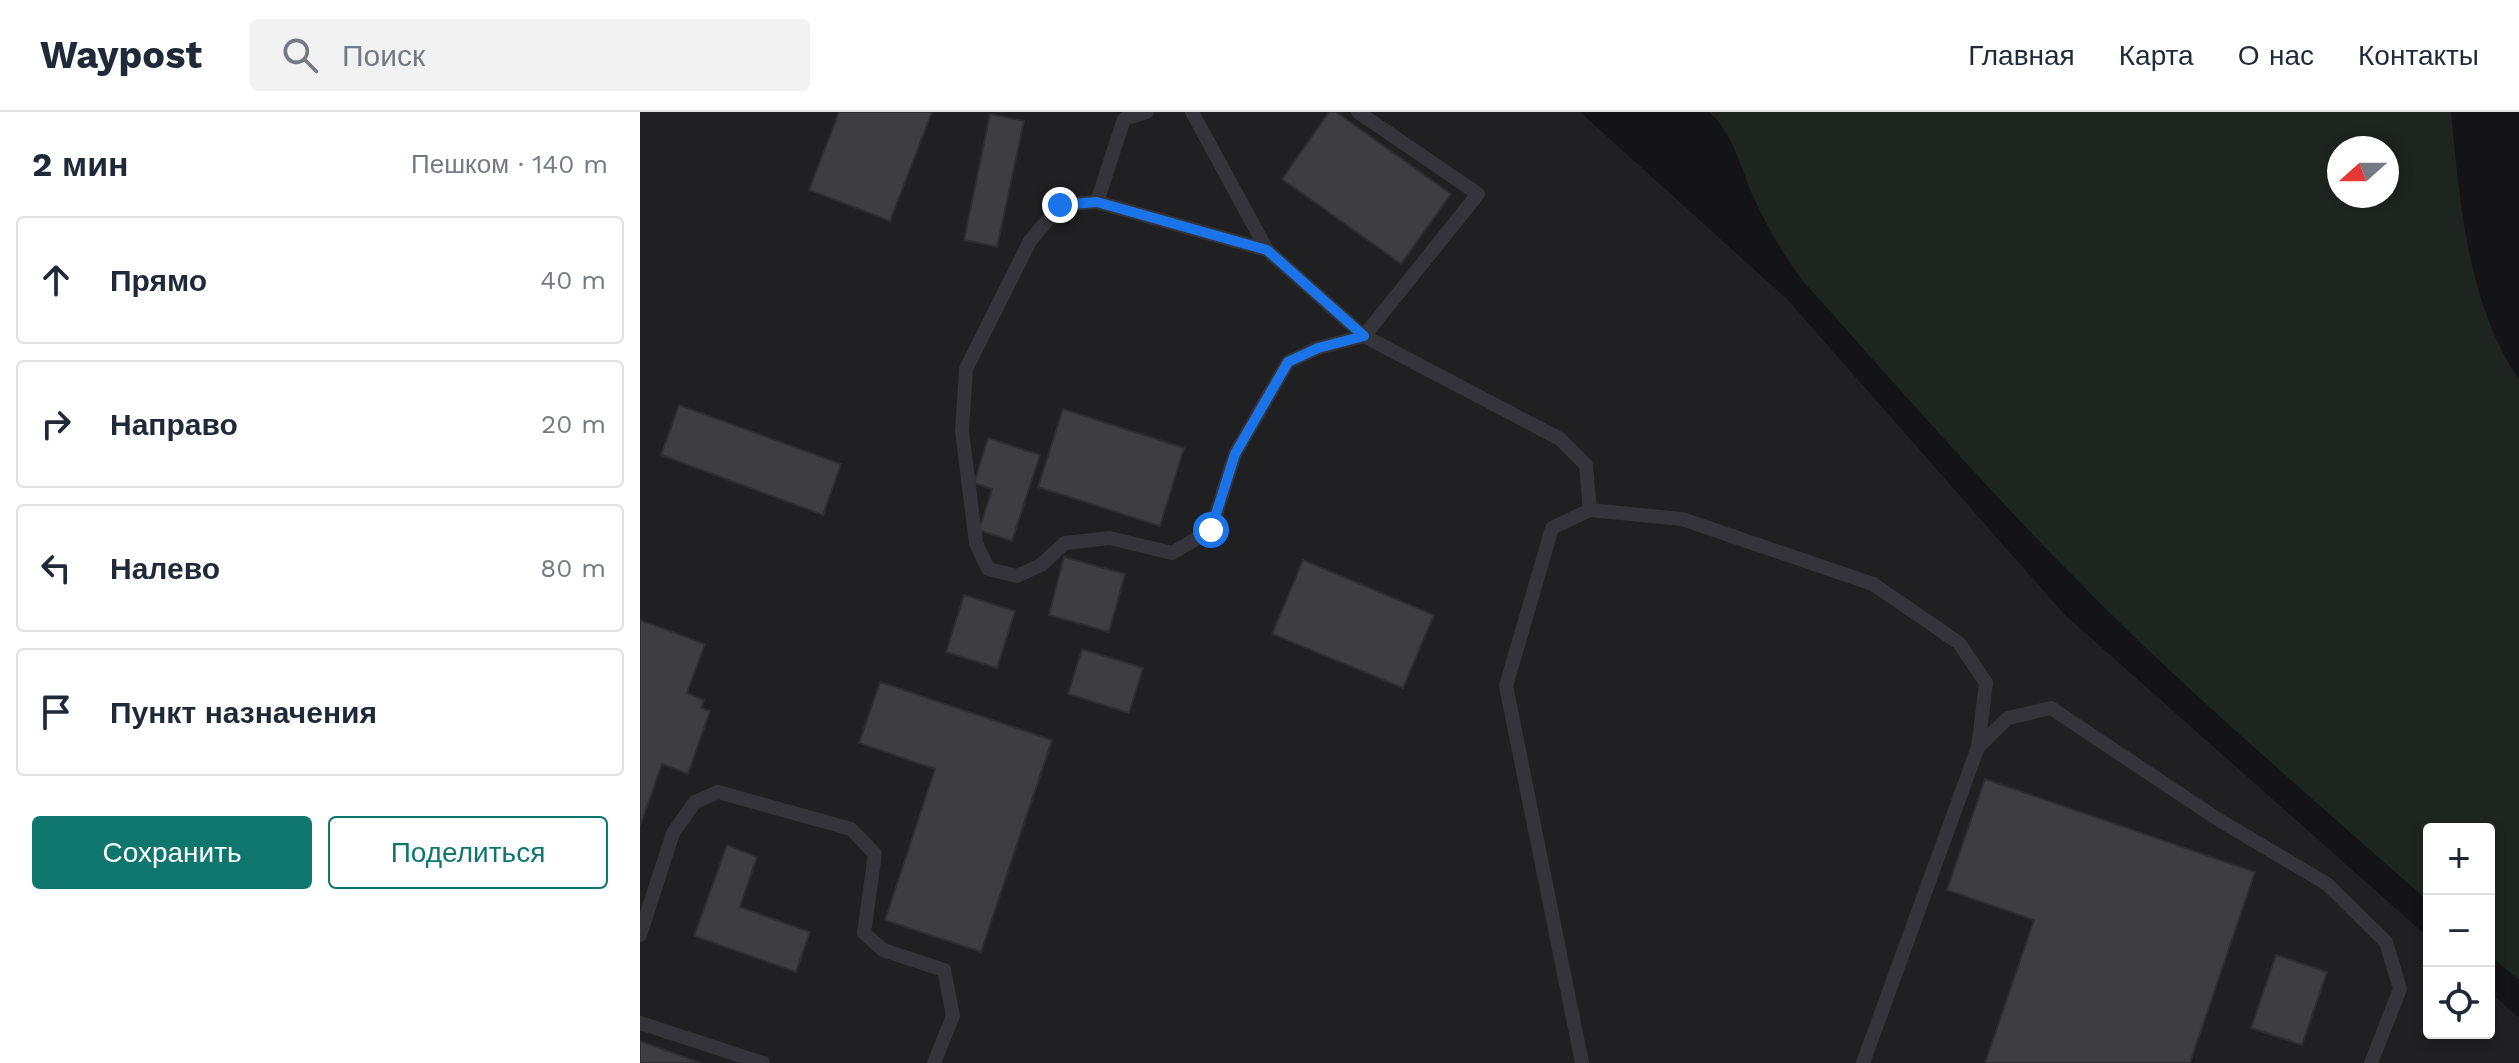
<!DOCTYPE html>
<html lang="ru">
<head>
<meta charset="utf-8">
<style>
	:root { --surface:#fff; --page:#f2f2f3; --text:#1f2937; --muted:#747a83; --line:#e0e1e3; --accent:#0f766e }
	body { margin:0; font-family:"Work Sans",sans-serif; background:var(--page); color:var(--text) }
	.controls { position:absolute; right:24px; bottom:24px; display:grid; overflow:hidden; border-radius:8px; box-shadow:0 4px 12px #0003 }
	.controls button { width:72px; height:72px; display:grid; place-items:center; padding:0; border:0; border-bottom:2px solid var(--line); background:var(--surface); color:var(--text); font:40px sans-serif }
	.compass { position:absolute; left:1687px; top:24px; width:72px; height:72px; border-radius:50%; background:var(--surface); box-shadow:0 4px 12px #0003; rotate:249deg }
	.stop { position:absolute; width:24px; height:24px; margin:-18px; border:6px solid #1a73e8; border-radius:50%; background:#fff }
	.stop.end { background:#1a73e8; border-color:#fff; box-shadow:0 2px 8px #0008 }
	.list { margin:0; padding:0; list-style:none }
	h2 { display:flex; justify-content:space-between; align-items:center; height:104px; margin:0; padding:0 32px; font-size:34px }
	h2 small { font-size:26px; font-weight:400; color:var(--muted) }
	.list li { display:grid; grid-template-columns:52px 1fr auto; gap:24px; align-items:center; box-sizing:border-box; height:128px; margin:0 16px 16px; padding:0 16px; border:2px solid var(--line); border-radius:8px }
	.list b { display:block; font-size:30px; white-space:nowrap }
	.list em { font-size:26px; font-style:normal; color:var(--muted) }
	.actions { display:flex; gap:16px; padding:24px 32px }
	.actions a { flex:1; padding:18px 0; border:2px solid var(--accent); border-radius:8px; text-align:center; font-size:28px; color:var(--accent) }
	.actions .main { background:var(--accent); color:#fff }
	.icon { flex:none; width:44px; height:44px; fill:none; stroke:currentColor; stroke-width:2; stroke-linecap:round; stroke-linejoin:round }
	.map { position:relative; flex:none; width:1879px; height:951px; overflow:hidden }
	header { display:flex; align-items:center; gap:48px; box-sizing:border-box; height:112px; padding:0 40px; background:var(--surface); border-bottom:2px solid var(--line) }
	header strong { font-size:38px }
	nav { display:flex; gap:44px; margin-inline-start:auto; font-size:28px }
	.search { width:560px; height:72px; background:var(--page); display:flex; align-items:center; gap:20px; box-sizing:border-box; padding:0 28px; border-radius:8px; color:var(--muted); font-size:30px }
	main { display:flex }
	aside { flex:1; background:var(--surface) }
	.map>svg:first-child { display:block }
	.built { fill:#201f22 }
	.green { fill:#1e2520; fill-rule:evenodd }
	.building { fill:#3e3d42; stroke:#2e2d31; stroke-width:2 }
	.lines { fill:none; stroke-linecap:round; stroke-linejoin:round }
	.lane { stroke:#35343a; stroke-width:14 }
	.route { stroke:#1a73e8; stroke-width:10 }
</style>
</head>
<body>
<header>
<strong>Waypost</strong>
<div class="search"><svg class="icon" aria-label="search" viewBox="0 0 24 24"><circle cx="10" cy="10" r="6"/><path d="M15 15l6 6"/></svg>Поиск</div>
<nav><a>Главная</a><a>Карта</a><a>О нас</a><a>Контакты</a></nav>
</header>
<main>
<aside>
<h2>2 мин<small>Пешком · 140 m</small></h2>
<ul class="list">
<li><svg class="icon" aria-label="ahead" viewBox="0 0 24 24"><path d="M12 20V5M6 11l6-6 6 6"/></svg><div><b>Прямо</b></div><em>40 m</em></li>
<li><svg class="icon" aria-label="right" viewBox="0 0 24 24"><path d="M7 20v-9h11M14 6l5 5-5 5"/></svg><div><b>Направо</b></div><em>20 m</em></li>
<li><svg class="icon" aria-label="left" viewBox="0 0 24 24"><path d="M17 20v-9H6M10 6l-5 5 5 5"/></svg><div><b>Налево</b></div><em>80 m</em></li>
<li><svg class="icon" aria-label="arrive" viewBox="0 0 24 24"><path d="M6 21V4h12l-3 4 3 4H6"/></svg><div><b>Пункт назначения</b></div></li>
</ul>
<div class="actions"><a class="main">Сохранить</a><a>Поделиться</a></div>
</aside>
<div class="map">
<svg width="1879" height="951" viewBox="0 0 1879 951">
	<rect width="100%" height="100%" fill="#141315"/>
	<path class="built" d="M0,0H940L1147,187L1424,502L1789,826V921H1849V879L1879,906V951H0Z"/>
	<path class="green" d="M1069,0H1811C1820,92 1827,189 1879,268V868L1849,843V717H1789V790C1675,688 1557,589 1449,480C1349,380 1256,273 1162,168C1142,141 1126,113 1112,82C1101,56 1092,19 1069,0ZM1699,36H1747V84H1699Z"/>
	<g class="building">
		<path d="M199,0H292L250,109L169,78Z"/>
		<path d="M689,0H696L811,82L761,152L642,67Z"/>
		<path d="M350,2L384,9L357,135L324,128Z"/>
		<path d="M39,293L201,352L183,403L21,343Z"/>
		<path d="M423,297L544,336L520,414L398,375Z"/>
		<path d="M348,326L400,343L372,429L339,418L352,377L334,371Z"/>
		<path d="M424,445L485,462L469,520L409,503Z"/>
		<path d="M663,448L794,503L763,576L632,522Z"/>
		<path d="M324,483L375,499L357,556L306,540Z"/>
		<path d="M0,508L65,532L47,581L64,588L61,596L70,599L48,662L22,652L0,714Z"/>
		<path d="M442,537L503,556L489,601L428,582Z"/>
		<path d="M240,570L412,628L341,840L245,808L295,657L219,631Z"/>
		<path d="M1345,667L1615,760L1550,951H1345L1394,808L1307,778Z"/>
		<path d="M87,733L117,745L100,795L170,820L156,860L54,824Z"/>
		<path d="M1636,843L1687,860L1662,933L1611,916Z"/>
		<path d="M0,929L61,951H0Z"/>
	</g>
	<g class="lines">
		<g class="lane">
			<path d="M552,0L627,138"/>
			<path d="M718,0L838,82L724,224L627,138L457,90L420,93L390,129L326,257L322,319L336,431L348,457L377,464L401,453L425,431L470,426L532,441L571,418L595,342L648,250L678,236L724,224L920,327L946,353L950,398"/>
			<path d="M457,90L484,7L507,0"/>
			<path d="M0,823L33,721L55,690L78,680L211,717L235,742L224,821L243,838L304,858L313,904L294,951"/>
			<path d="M0,911L123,951"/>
			<path d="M942,951L866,574L912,416L950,398L1042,407L1233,472L1319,531L1346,571L1338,635"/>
			<path d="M1223,951L1338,635L1368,606L1411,596L1579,708L1687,772L1746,830L1760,877L1731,951"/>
		</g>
	</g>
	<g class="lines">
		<path class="route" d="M420,93L457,90L627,138L724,224L678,236L648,250L595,342L571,418"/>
	</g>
</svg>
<div class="controls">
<button>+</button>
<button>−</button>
<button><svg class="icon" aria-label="locate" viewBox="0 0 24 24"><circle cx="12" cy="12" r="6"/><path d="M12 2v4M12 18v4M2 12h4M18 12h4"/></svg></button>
</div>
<svg class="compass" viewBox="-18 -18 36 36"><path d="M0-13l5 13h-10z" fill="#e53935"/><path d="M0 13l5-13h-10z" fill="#747a83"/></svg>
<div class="stop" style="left:571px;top:418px"></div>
<div class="stop end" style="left:420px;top:93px"></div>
</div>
</main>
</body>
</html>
